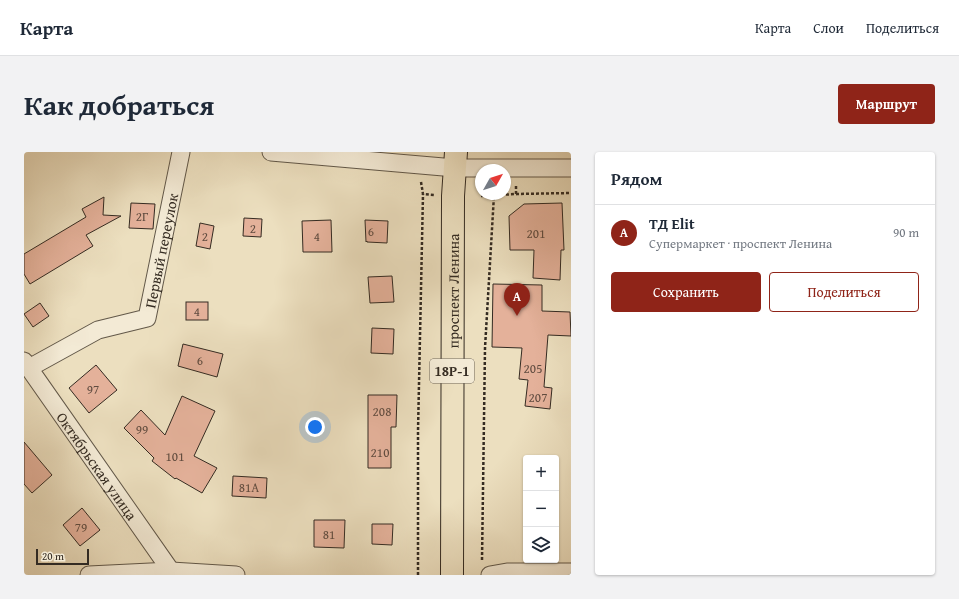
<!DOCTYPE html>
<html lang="ru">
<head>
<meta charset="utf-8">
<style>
	:root { --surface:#fff; --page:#f2f2f3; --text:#1f2937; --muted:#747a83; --line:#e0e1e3; --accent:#8f2418 }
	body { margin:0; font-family:"Gentium Book Plus",serif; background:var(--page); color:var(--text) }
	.controls { position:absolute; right:12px; bottom:12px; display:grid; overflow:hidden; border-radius:4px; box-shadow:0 1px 3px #0004 }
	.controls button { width:36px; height:36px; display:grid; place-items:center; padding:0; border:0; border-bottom:1px solid var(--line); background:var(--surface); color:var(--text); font:20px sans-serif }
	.compass { position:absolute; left:451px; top:12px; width:36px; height:36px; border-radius:50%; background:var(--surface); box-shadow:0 1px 3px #0004; rotate:51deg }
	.scale { position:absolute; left:12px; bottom:10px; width:53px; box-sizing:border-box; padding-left:4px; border:2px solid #342b22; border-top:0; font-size:11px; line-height:14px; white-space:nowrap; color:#342b22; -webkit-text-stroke:3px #f3ead5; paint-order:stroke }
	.you { position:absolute; left:291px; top:275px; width:14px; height:14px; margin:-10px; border:3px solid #fff; border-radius:50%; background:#1a73e8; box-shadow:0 0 0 6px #1a73e833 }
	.badge { display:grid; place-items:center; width:26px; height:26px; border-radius:50%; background:var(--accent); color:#fff; font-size:13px; font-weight:700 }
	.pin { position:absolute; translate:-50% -33px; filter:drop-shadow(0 1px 2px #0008) }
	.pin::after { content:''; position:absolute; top:21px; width:14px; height:12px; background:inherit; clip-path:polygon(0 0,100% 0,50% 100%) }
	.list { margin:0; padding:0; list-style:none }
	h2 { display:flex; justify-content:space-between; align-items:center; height:52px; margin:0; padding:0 16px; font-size:17px }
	h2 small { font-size:13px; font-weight:400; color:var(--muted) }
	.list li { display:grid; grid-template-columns:26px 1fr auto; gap:12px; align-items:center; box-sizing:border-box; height:56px; padding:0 16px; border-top:1px solid var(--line) }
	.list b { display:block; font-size:15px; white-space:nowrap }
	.list p { margin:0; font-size:13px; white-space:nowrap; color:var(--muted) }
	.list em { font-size:13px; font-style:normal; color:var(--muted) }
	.actions { display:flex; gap:8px; padding:12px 16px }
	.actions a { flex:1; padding:9px 0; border:1px solid var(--accent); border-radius:4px; text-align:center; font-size:14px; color:var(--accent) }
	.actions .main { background:var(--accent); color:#fff }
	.icon { flex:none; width:22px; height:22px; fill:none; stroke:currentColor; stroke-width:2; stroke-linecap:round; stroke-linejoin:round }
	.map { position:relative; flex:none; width:547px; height:423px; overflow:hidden; border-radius:4px }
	header { display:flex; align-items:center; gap:24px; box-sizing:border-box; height:56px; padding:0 20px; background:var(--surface); border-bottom:1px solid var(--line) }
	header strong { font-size:19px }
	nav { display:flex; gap:22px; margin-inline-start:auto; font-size:14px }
	.intro { display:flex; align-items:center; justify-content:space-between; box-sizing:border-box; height:96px; padding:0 24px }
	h1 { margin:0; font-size:28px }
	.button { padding:10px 18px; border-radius:4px; background:var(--accent); color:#fff; font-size:14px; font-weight:700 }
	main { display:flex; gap:24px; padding:0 24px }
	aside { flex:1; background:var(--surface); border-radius:4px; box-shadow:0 1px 3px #0004 }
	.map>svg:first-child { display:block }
	.building { fill:#e4b19a; stroke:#342b22 }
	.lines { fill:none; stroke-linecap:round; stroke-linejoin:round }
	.minor-casing { stroke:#625849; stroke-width:19 }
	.major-casing { stroke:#342b22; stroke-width:24 }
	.path { stroke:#342b22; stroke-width:2.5; stroke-dasharray:3 2; stroke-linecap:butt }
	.minor { stroke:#f3ead5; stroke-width:17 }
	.major { stroke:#ecdfbf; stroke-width:22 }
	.labels { text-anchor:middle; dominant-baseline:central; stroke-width:3.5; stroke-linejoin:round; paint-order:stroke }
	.number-label { font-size:13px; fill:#604c40 }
	.shield { fill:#f3ead5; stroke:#6d6458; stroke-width:1 }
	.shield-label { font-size:14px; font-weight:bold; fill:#342b22 }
	.street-label { font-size:15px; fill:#342b22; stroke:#f3ead5 }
</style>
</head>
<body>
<header>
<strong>Карта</strong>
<nav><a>Карта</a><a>Слои</a><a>Поделиться</a></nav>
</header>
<div class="intro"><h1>Как добраться</h1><a class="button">Маршрут</a></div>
<main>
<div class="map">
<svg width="547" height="423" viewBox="0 0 547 423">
	<rect width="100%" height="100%" fill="#ecdfbf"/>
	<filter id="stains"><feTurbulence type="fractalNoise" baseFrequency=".005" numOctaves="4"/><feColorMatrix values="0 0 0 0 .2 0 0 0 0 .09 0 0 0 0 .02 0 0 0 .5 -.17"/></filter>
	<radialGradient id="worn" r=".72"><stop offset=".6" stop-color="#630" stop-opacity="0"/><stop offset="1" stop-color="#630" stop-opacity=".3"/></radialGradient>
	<g class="building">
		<path d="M80,45L79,63L97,64L62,83L69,94L6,132L0,122V102L62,65L58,57Z"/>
		<path d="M107,51L131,52L129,77L105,76Z"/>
		<path d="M538,51L540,98H537L536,128L509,126L510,98H486L485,64L500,52Z"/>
		<path d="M220,66L238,67L237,85L219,84Z"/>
		<path d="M307,68L308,100H279L278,69Z"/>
		<path d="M341,68L364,69L363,91L343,90V89L342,90Z"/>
		<path d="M176,71L190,74L186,97L172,94Z"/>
		<path d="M368,124L370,150L346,151L344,125Z"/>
		<path d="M469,132L518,133V159L546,160L547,184L524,183L520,235L528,236L526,257L501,254L504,228L495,227L498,196L468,195Z"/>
		<rect x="162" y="150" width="22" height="18"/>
		<path d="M16,151L25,164L9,175L0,162Z"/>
		<path d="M348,176L370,177L369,202L347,201Z"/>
		<path d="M159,192L199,202L193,225L154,214Z"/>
		<path d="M72,213L93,238L65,261L45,236Z"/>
		<path d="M344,243H373L372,275H367V316H344Z"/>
		<path d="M158,244L191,259L170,304L193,316L178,341L152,326L151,327L128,309L130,306L100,276L117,258L141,283Z"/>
		<path d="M0,290L28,323L8,341L0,332Z"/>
		<path d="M209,324L243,326L242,346L208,344Z"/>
		<path d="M58,356L76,378L56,394L39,373Z"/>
		<path d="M290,368H321L320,396L290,395Z"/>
		<path d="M348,372H369L368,393L348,392Z"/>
	</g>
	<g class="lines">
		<defs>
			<g id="minor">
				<path d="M247,0L431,16H547"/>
				<path id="s1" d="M0,209L147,419"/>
				<path id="s2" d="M5,216L74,178L123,166L157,0"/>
				<path d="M65,423L147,419L212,423"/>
				<path d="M466,423L483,420H547"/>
			</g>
			<g id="major">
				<path id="s3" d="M428,423L429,44L432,0"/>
			</g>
		</defs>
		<use href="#minor" class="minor-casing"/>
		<use href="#major" class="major-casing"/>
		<g class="path">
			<path d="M397,30L399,42L410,43"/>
			<path d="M492,42L547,41"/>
			<path d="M457,44L492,42V32"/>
			<path d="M458,408L461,196L470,43"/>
			<path d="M394,423V279L399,42"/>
		</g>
		<use href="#minor" class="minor"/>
		<use href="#major" class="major"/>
	</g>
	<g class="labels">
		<g class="number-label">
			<text x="118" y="64">2Г</text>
			<text x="229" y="76">2</text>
			<text x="347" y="79">6</text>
			<text x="512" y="81">201</text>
			<text x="181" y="84">2</text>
			<text x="293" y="84">4</text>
			<text x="173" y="159">4</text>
			<text x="176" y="208">6</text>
			<text x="509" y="216">205</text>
			<text x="69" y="237">97</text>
			<text x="514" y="245">207</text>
			<text x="358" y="259">208</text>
			<text x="118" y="277">99</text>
			<text x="356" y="300">210</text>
			<text x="151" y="304">101</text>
			<text x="225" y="335">81А</text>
			<text x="57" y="375">79</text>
			<text x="305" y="382">81</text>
		</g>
		<rect class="shield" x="406" y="207" width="44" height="24" rx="3"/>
		<g class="shield-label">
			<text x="428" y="219">18Р-1</text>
		</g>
		<g class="street-label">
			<text stroke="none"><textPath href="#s2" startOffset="198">Первый переулок</textPath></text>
			<text stroke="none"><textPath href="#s3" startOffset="284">проспект Ленина</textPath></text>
			<text stroke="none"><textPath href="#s1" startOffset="128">Октябрьская улица</textPath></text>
		</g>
	</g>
	<rect width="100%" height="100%" filter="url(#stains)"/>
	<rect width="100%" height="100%" fill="url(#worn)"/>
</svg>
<div class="controls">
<button>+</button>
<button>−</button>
<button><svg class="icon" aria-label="layers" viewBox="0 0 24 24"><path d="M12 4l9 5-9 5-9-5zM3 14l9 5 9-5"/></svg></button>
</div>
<svg class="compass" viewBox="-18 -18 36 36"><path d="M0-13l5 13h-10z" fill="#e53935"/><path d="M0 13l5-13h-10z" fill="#747a83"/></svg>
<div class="scale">20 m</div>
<div class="you"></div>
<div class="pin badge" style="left:493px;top:164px">A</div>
</div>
<aside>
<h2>Рядом<small></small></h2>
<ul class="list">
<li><span class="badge">A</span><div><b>ТД Elit</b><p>Супермаркет · проспект Ленина</p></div><em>90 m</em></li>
</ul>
<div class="actions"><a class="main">Сохранить</a><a>Поделиться</a></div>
</aside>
</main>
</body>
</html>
